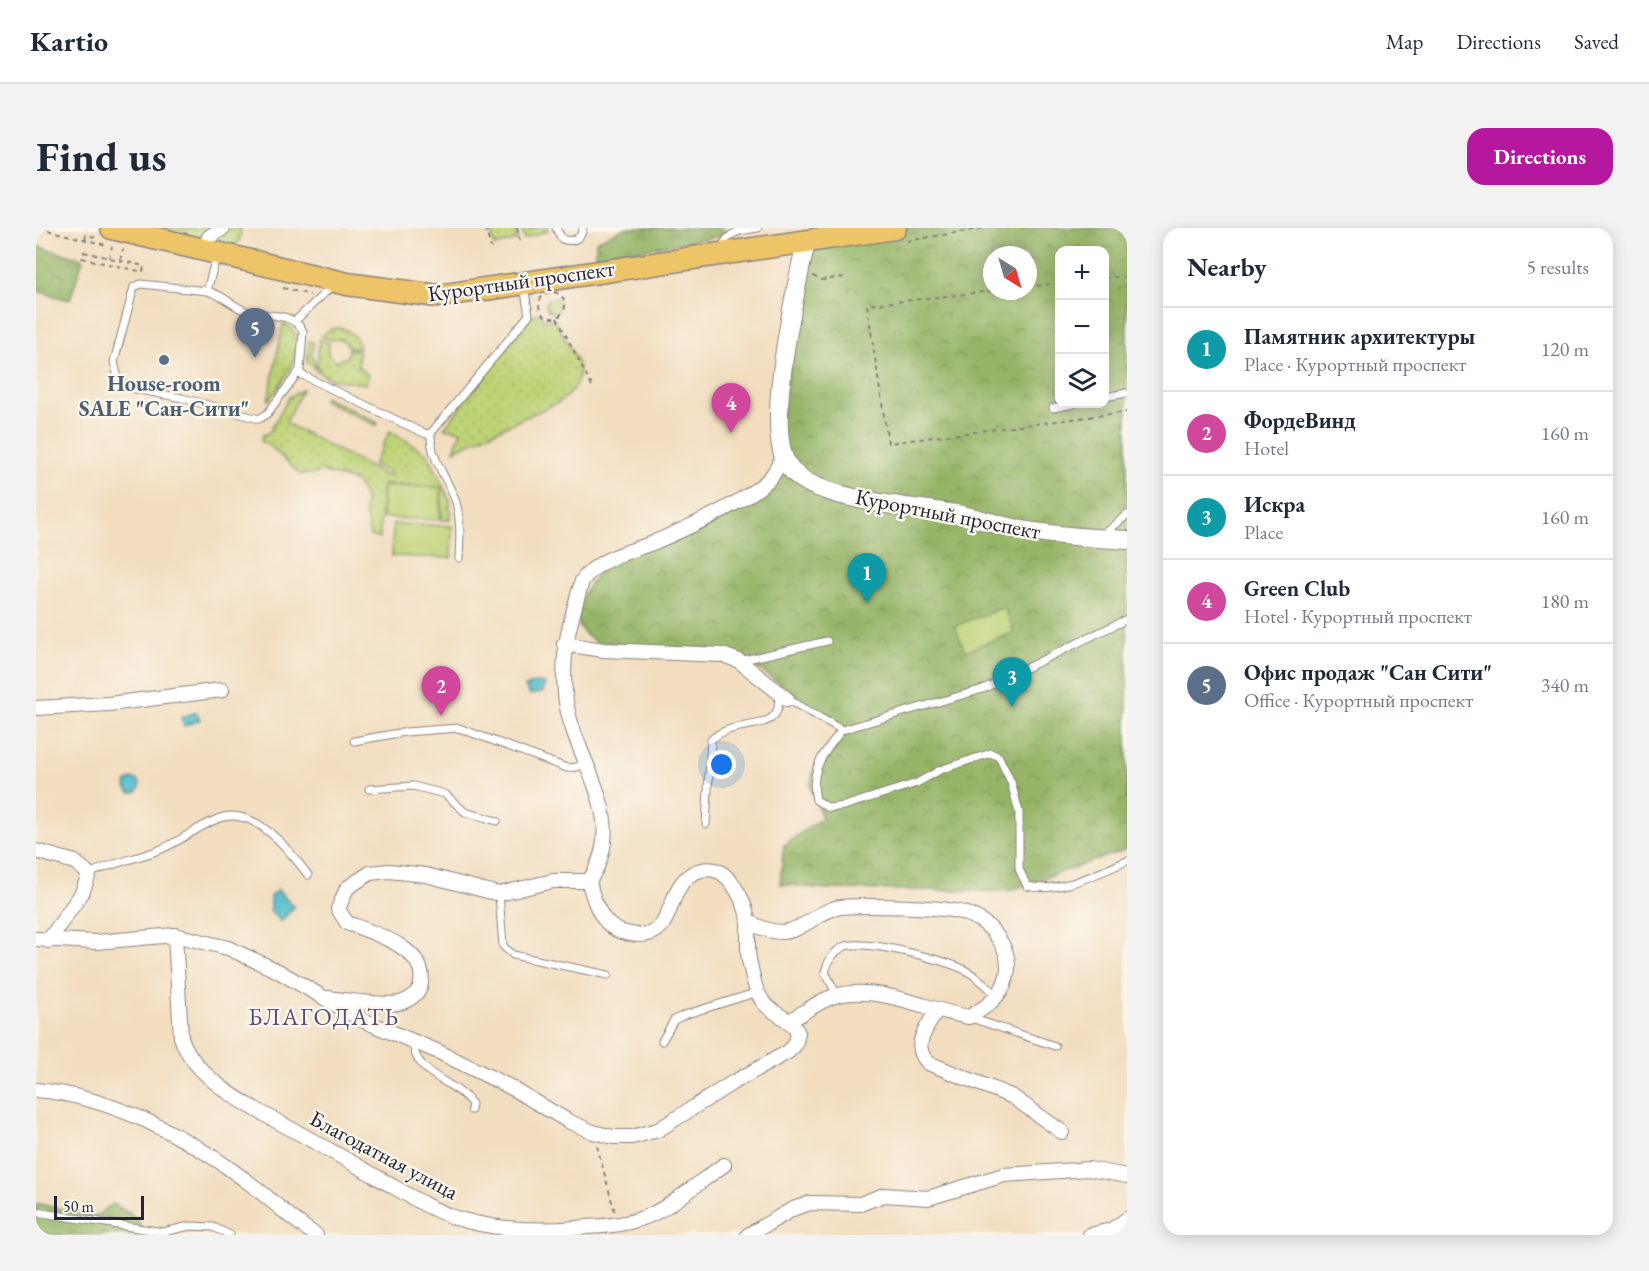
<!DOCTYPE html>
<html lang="en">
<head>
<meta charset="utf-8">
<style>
	:root { --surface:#fff; --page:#f2f2f3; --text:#1f2937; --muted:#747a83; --line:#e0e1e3; --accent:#b5179e }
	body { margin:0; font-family:"EB Garamond",serif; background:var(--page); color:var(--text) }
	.controls { position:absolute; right:18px; top:18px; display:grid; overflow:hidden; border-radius:12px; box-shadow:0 3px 15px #0003 }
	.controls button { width:54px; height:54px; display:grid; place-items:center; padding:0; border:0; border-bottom:2px solid var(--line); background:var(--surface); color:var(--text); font:30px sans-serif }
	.compass { position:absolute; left:947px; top:18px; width:54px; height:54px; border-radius:50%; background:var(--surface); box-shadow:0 3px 15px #0003; rotate:143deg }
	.scale { position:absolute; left:18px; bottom:15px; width:90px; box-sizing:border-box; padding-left:6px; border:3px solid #22223b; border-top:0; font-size:16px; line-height:21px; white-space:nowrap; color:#22223b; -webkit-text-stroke:4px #fbf7ec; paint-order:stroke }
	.you { position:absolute; left:686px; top:537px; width:21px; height:21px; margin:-15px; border:4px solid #fff; border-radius:50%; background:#1a73e8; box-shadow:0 0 0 9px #1a73e833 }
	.badge { display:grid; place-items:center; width:39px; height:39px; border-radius:50%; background:var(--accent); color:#fff; font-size:20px; font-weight:700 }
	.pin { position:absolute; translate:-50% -50px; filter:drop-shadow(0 2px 3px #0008) }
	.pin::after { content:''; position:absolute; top:32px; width:21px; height:18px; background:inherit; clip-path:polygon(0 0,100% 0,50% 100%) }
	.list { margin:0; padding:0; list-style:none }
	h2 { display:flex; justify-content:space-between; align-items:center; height:78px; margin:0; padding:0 24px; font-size:26px }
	h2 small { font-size:20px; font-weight:400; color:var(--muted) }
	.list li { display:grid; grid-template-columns:39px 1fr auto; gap:18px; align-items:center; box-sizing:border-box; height:84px; padding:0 24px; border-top:2px solid var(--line) }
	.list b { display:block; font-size:22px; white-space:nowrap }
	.list p { margin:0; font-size:20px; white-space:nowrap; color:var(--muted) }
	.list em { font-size:20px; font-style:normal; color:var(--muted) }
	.icon { flex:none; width:33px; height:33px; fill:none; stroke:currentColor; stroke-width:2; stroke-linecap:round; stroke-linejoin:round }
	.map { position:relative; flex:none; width:1091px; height:1007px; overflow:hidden; border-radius:18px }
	header { display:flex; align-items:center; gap:36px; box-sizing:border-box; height:84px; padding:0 30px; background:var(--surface); border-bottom:2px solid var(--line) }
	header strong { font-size:28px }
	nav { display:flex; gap:33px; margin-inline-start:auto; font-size:21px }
	.intro { display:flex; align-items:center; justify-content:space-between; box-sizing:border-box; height:144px; padding:0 36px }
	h1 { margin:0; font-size:42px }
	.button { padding:15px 27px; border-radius:18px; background:var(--accent); color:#fff; font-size:21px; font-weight:700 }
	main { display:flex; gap:36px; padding:0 36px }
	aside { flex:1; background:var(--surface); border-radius:18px; box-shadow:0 3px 15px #0003 }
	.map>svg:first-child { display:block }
	.green { fill:url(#green-dots); stroke:#707a58; stroke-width:1.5 }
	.forest { fill:url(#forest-crowns); stroke:#5c6c51; stroke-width:1.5; fill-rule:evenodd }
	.pitch { fill:#bed376; stroke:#707a58; stroke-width:1.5 }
	.water { fill:#4ebcc7; stroke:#386f81; stroke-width:1.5 }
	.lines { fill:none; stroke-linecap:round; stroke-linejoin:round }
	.service-casing { stroke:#8a807d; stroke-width:9 }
	.minor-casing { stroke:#8a807d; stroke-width:16 }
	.tertiary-casing { stroke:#8a807d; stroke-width:20 }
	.primary-casing { stroke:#8a807d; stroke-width:25 }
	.path { stroke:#8a807d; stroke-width:2; stroke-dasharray:4.5 4.5; stroke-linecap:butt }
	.service { stroke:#fff; stroke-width:7 }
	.minor { stroke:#fff; stroke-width:14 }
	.tertiary { stroke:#fff; stroke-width:18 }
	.primary { stroke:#eec469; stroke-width:22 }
	.service-dot { fill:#5c6f8a; stroke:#fbf7ec; stroke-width:2 }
	.labels { text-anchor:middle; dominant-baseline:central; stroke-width:5; stroke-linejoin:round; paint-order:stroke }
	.street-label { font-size:22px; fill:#22223b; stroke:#fbf7ec }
	.service-label { font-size:22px; font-weight:bold; fill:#4e5e75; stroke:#fbf7ec }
	.neighbourhood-label { font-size:24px; letter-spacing:1.5px; fill:#5f4c73; stroke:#fbf7ec }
</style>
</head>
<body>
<header>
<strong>Kartio</strong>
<nav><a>Map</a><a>Directions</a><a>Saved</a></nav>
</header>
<div class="intro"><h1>Find us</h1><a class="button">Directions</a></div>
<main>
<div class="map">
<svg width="1091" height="1007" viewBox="0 0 1091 1007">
	<defs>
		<pattern id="green-dots" width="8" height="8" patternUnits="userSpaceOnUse" patternTransform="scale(1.5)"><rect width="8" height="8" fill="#bed376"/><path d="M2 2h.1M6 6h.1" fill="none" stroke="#a3b567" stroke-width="1.8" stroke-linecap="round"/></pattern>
		<pattern id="forest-crowns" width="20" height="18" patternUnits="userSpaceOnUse" patternTransform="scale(1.5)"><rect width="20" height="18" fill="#96b567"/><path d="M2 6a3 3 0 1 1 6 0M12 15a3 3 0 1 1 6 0" fill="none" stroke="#7a9356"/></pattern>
	</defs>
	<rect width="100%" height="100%" fill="#fbf7ec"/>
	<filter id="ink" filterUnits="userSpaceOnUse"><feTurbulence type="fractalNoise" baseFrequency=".0167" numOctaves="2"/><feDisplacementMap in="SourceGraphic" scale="12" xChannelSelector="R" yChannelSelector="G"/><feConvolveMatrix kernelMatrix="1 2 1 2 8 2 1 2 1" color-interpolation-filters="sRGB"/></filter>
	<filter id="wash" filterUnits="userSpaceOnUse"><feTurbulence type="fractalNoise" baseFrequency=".008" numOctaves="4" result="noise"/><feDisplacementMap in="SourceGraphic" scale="24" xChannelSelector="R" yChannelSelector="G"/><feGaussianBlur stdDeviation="1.35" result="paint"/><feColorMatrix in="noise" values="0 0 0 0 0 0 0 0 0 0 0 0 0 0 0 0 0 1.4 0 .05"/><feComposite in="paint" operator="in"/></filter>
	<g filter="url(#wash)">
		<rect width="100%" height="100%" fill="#f2ddbf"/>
		<g class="green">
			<path d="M83,0H205L203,14L195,19Z"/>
			<path d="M460,0H479L482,12L458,18L454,1Z"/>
			<path d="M486,0H512V3L488,11Z"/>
			<circle cx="517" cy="77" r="7"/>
			<path d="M503,85L509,92L519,93C536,125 561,148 523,174L418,222L425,203L408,200L495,89Z"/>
			<path d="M247,96L253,98L259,105C265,131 247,154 232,173Z"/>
			<path d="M303,100C315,102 322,108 323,121L313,119L306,111L295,112L285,108L295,101Z"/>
			<path d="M283,111L293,115L292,126L300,133L311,129L313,120L323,124L322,138L333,148L329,156L294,151L284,145L281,136Z"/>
			<path d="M273,113L278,115L276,126L281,143L271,134Z"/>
			<path d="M266,162L250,195L352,249L354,245L337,237L354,203L392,226L414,273V292H406V259L346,257L344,310L334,308L329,286V269L319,253L284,243L280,246H264L234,218L225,213L227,207L233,205L253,169Z"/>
			<path d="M289,169L342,195L341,198L287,172Z"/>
		</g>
		<g class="forest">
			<path d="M589,0H687L686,8L560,29V13Z"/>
			<path d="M803,0H1091V621L972,663L790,661L744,656L748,617L786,590L774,557L781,533L806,500L707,430L561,414C524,396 547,363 566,341L714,268L747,232L745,196L770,18ZM1023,22H1068V176H1023ZM956,27H992V63H956Z"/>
			<path d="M0,18L47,31L34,72L0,63Z"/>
			<path d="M0,975L58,989L77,976L101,990L109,1007H0Z"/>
		</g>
		<g class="pitch">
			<path d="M347,258L405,259L404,292L346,290Z"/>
			<path d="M357,296L416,298L415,330L356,328Z"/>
			<path d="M968,379L978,404L929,423L919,398Z"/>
		</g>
		<g class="water">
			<path d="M499,455H509L507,464L494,467L489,459Z"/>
			<path d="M161,484L164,492L148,498L145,489Z"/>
			<circle cx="97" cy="558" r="7"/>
			<path d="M242,662L258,679L245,694L234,683V668Z"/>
		</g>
	</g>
	<g filter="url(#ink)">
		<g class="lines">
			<defs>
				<g id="service">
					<path d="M520,0L526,11C536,15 545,11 547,0"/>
					<path d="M686,20C692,3 705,2 722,0"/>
					<path d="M171,63L105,56L98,59L78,134L82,150L88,156L94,160L146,170L223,191L231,186L264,142L267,103C255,82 229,90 210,83C196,78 188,67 171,63L180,29"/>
					<path d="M259,93L296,58"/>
					<path d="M262,145L377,200L390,206L395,205L493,87L488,58"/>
					<path d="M1068,169L1091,165"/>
					<path d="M1017,180L1037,176"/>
					<path d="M395,205C394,231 412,251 420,274C425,293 424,311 423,330"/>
					<path d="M1067,307L1091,287"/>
					<path d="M703,433L791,413"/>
					<path d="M751,471L806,502C788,524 773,542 780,572L793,580L808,578L881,555L904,542L955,525L963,529L975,554L983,584V641L991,658C1023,666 1062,645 1091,633"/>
					<path d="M806,502L947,461L1091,391"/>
					<path d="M318,513L369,504L423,500L531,540L541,539L551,534"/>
					<path d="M333,561L377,558L409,566L429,584L461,593"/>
					<path d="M670,596L675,512C698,488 749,509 742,466"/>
					<path d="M53,646C76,635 99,631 123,622C144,614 162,598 184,590C219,578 254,623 272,647"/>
					<path d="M463,666L467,718L477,727L572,747"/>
					<path d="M801,767L789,744C792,733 797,724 807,719C826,710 910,732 929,742C942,749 951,758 961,768"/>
					<path d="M935,790L1019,818"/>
					<path d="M377,813C377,848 419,852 436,876L435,882"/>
					<path d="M626,813L638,792L648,787L722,764"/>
					<path d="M0,984L127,1004L154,998L177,999L194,1007"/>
				</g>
				<g id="minor">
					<path d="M168,23L173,9L187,0"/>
					<path d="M528,416L567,422L687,427L703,433L751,471"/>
					<path d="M0,480L73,476L186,462"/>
					<path d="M0,623L39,634L53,646L46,665L12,713"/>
					<path d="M713,694C724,700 734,704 747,704C769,702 784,681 805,679C830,677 907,678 928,685C955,693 979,723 970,751C965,769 949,780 933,789C891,782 843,757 802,767C785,771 768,785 753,793"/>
					<path d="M139,707L145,809C158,853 221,882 259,903C288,919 317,935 346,952C372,967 398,984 427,992C463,1002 505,1003 541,1000C562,998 584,998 604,991C631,983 664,953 688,937"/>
					<path d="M0,711L60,714L139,707L192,720L242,743L326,792L403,824L474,859L532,893L557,904L577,909H596L622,902L696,855L752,824L759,817L762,805C755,790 738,787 728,775C719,764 717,749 714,736C710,722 713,709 712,695C712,679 698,652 684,644C675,639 662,641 654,647C626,667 642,720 586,704C565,698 557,672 553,653C597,587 535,532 529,466C525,422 534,395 546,353C561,331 589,325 614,316C647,302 707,276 732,252C739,246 743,236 747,228"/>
					<path d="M292,770C308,772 353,779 367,774C375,771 384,764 385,755C392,720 335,704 311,695L302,681L311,660L334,645L353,643L390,647L463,666L517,653H553"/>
					<path d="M900,783C890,803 875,816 892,835L977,869L1026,904"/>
					<path d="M0,862C73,868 151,908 208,951C233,969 254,991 280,1007"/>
					<path d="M712,1007L757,981L774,975L824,976L848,967L892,970L968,947L1053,941L1091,948"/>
					<path d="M1054,1007L1075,1002L1091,991"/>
				</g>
				<path id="tertiary" d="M770,14C760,60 729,194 750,234C757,247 769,254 781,259C821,275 878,279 920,286C943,290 964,298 987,302C1021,308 1056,310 1091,312"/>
				<path id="primary" d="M76,0L311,56L402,68L859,0"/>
			</defs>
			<use href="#service" class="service-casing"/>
			<use href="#minor" class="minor-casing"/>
			<use href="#tertiary" class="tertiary-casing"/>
			<use href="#primary" class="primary-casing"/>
			<g class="path">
				<path d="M3,0L70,17"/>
				<path d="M449,0L455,20"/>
				<path d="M481,0L484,14"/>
				<path d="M49,11L50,7L63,10"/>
				<path d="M871,13L948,0"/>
				<path d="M48,24L108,38L107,44L46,30Z"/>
				<path d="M73,30L76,18"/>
				<path d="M84,32L87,21"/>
				<path d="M777,48L786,52L809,49"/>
				<path d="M1068,50L1091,48"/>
				<path d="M992,59L1023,55"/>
				<path d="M247,60L274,67"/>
				<path d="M956,63L831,77L852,215L1091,184"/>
				<circle cx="516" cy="77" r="13"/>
				<path d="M521,90L558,162"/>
				<path d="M561,918L579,985"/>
			</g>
			<use href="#service" class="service"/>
			<use href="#minor" class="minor"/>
			<use href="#tertiary" class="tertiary"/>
			<use href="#primary" class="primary"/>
		</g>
	</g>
	<circle class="service-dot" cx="128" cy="132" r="6"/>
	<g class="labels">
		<g class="street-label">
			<text transform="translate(485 53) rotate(-8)">Курортный проспект</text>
			<text transform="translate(912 286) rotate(11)">Курортный проспект</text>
			<text transform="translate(348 927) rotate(28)">Благодатная улица</text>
		</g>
		<g class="service-label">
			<text x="128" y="155">House-room<tspan x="128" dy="25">SALE "Сан-Сити"</tspan></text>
		</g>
		<g class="neighbourhood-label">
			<text x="288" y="788">БЛАГОДАТЬ</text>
		</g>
	</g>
</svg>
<div class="controls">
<button>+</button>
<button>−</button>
<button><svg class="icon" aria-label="layers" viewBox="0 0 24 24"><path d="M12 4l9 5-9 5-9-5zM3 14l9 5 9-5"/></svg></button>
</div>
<svg class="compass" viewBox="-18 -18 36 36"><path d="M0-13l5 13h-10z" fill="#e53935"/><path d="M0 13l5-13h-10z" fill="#747a83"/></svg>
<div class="scale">50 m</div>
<div class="you"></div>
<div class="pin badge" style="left:831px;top:375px;background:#0f9aa8">1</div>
<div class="pin badge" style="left:405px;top:488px;background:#d1479c">2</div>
<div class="pin badge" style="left:976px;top:479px;background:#0f9aa8">3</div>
<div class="pin badge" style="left:695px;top:205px;background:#d1479c">4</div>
<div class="pin badge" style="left:219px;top:130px;background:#5c6f8a">5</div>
</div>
<aside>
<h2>Nearby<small>5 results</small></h2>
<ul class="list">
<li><span class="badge" style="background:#0f9aa8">1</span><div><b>Памятник архитектуры</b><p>Place · Курортный проспект</p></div><em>120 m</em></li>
<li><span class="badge" style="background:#d1479c">2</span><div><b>ФордеВинд</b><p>Hotel</p></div><em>160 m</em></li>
<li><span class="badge" style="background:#0f9aa8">3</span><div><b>Искра</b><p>Place</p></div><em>160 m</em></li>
<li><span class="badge" style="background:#d1479c">4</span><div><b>Green Club</b><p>Hotel · Курортный проспект</p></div><em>180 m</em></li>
<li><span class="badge" style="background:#5c6f8a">5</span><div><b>Офис продаж &quot;Сан Сити&quot;</b><p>Office · Курортный проспект</p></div><em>340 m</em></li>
</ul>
</aside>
</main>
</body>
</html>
